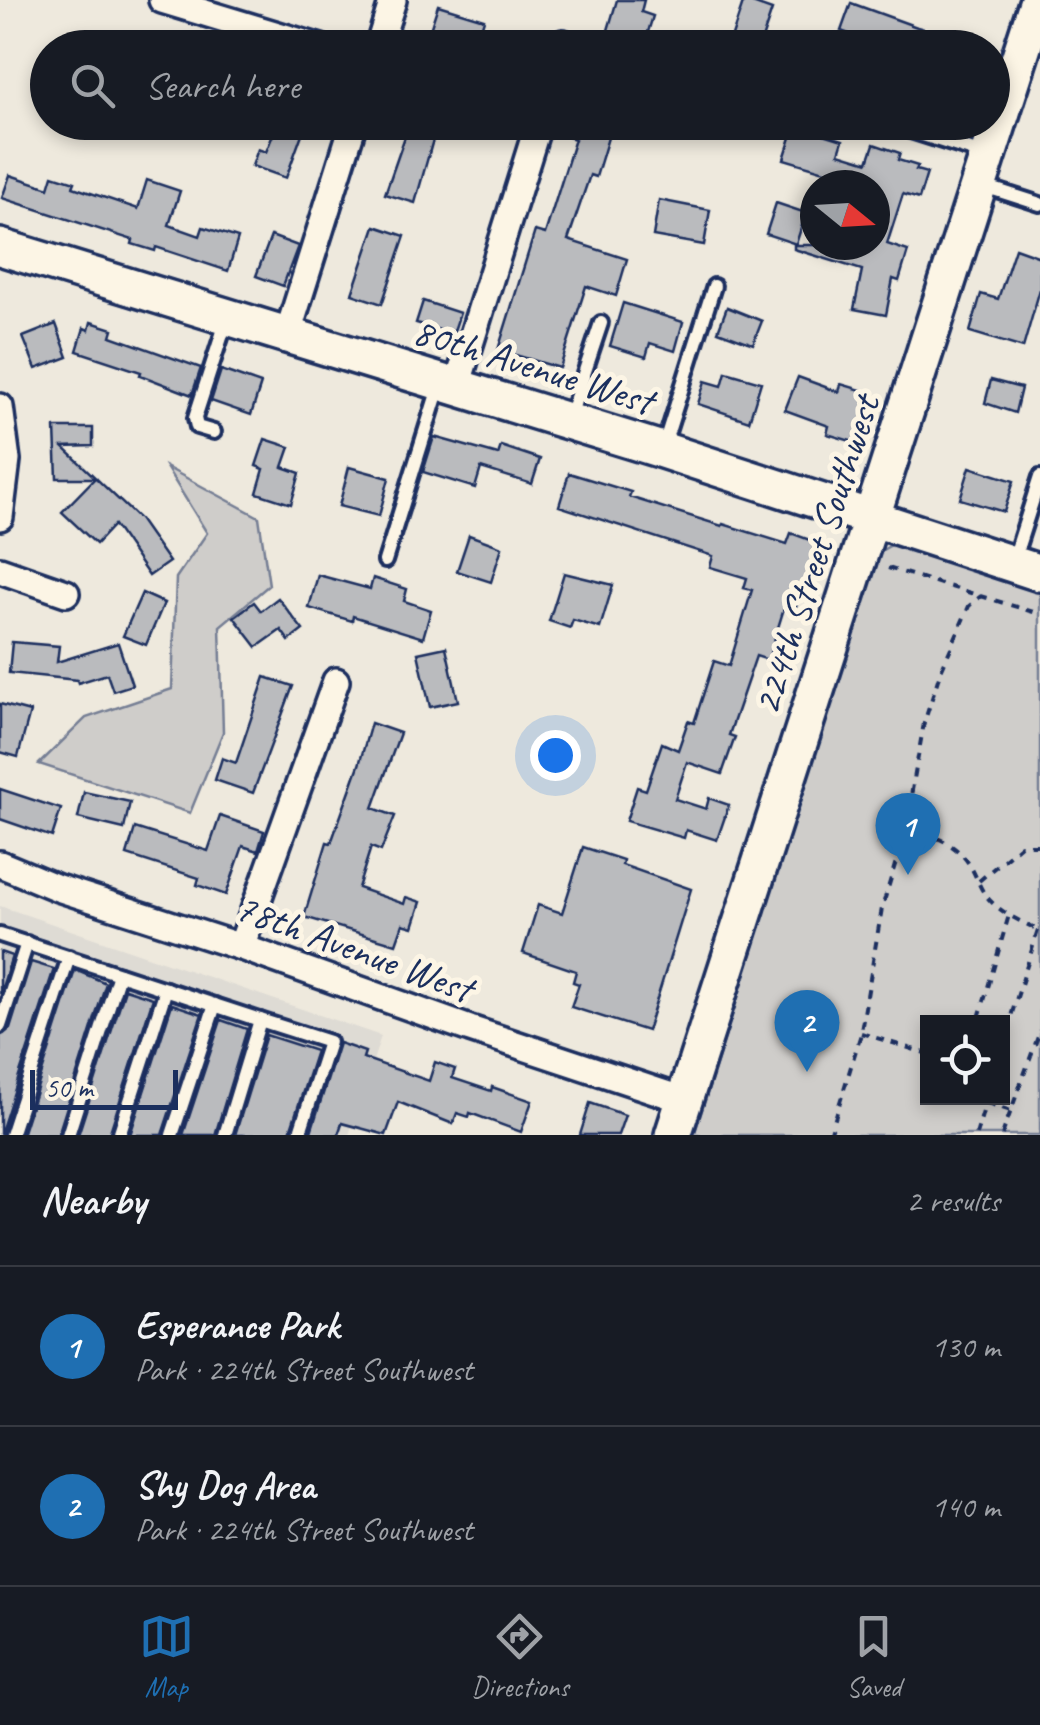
<!DOCTYPE html>
<html lang="en">
<head>
<meta charset="utf-8">
<style>
	:root { --surface:#171b24; --page:#20242c; --text:#f1f3f6; --muted:#9ea1a6; --line:#363941; --accent:#1f6fb2 }
	body { margin:0; font-family:Caveat,sans-serif; background:var(--page); color:var(--text) }
	.controls { position:absolute; right:30px; bottom:30px; display:grid; overflow:hidden; border-radius:0px; box-shadow:0 5px 15px #0003 }
	.controls button { width:90px; height:90px; display:grid; place-items:center; padding:0; border:0; border-bottom:2px solid var(--line); background:var(--surface); color:var(--text); font:50px sans-serif }
	.compass { position:absolute; left:800px; top:170px; width:90px; height:90px; border-radius:50%; background:var(--surface); box-shadow:0 5px 15px #0003; rotate:108deg }
	.scale { position:absolute; left:30px; bottom:25px; width:148px; box-sizing:border-box; padding-left:10px; border:5px solid #1b2f5e; border-top:0; font-size:28px; line-height:35px; white-space:nowrap; color:#1b2f5e; -webkit-text-stroke:8px #fcf5e5; paint-order:stroke }
	.you { position:absolute; left:555px; top:755px; width:35px; height:35px; margin:-25px; border:8px solid #fff; border-radius:50%; background:#1a73e8; box-shadow:0 0 0 15px #1a73e833 }
	.badge { display:grid; place-items:center; width:65px; height:65px; border-radius:50%; background:var(--accent); color:#fff; font-size:32px; font-weight:700 }
	.pin { position:absolute; translate:-50% -82px; filter:drop-shadow(0 2px 5px #0008) }
	.pin::after { content:''; position:absolute; top:52px; width:35px; height:30px; background:inherit; clip-path:polygon(0 0,100% 0,50% 100%) }
	.list { margin:0; padding:0; list-style:none }
	h2 { display:flex; justify-content:space-between; align-items:center; height:130px; margin:0; padding:0 40px; font-size:42px }
	h2 small { font-size:32px; font-weight:400; color:var(--muted) }
	.list li { display:grid; grid-template-columns:65px 1fr auto; gap:30px; align-items:center; box-sizing:border-box; height:160px; padding:0 40px; border-top:2px solid var(--line) }
	.list b { display:block; font-size:38px; white-space:nowrap }
	.list p { margin:0; font-size:32px; white-space:nowrap; color:var(--muted) }
	.list em { font-size:32px; font-style:normal; color:var(--muted) }
	.icon { flex:none; width:55px; height:55px; fill:none; stroke:currentColor; stroke-width:2; stroke-linecap:round; stroke-linejoin:round }
	.map { position:relative; flex:none; width:1040px; height:1135px; overflow:hidden }
	.search { position:absolute; background:var(--surface); box-shadow:0 5px 15px #0003; left:30px; right:30px; top:30px; height:110px; display:flex; align-items:center; gap:25px; box-sizing:border-box; padding:0 35px; border-radius:55px; color:var(--muted); font-size:38px }
	.sheet { height:450px; background:var(--surface) }
	nav { display:flex; justify-content:space-around; align-items:center; box-sizing:border-box; height:140px; border-top:2px solid var(--line); background:var(--surface); font-size:28px; color:var(--muted) }
	nav a { display:grid; justify-items:center; gap:5px }
	nav .on { color:var(--accent) }
	.map>svg:first-child { display:block }
	.built { fill:#dedbd4 }
	.green { fill:#cfcdca; stroke:#757e94; stroke-width:2.5; fill-rule:evenodd }
	.building { fill:#babbbe; stroke:#1b2f5e; stroke-width:2.5 }
	.lines { fill:none; stroke-linecap:round; stroke-linejoin:round }
	.lane-casing { stroke:#1b2f5e; stroke-width:20 }
	.street-casing { stroke:#1b2f5e; stroke-width:32 }
	.secondary-casing { stroke:#1b2f5e; stroke-width:42 }
	.path { stroke:#1b2f5e; stroke-width:4; stroke-dasharray:8 8; stroke-linecap:butt }
	.lane { stroke:#fcf5e5; stroke-width:12 }
	.street { stroke:#fcf5e5; stroke-width:25 }
	.secondary { stroke:#fcf5e5; stroke-width:35 }
	.labels { text-anchor:middle; dominant-baseline:central; stroke-width:10; stroke-linejoin:round; paint-order:stroke }
	.street-label { font-size:40px; fill:#1b2f5e; stroke:#fcf5e5 }
</style>
</head>
<body>
<div class="map">
<svg width="1040" height="1135" viewBox="0 0 1040 1135">
	<rect width="100%" height="100%" fill="#eee9dd"/>
	<filter id="ink" filterUnits="userSpaceOnUse"><feTurbulence type="fractalNoise" baseFrequency=".01" numOctaves="2"/><feDisplacementMap in="SourceGraphic" scale="20" xChannelSelector="R" yChannelSelector="G"/><feConvolveMatrix kernelMatrix="1 2 1 2 8 2 1 2 1" color-interpolation-filters="sRGB"/></filter>
	<g filter="url(#ink)">
		<path class="built" d="M0,906L381,1036L349,1135H0Z"/>
		<g class="green">
			<path d="M166,467L259,517L269,585L220,626L223,732L190,813L39,764L86,718L172,689L176,578L207,533Z"/>
			<path d="M908,542L1040,584V1135H694L879,552L893,544ZM928,1022H1002V1098H928Z"/>
		</g>
		<g class="building">
			<path d="M617,0H644L641,12L653,16L643,48L606,37Z"/>
			<path d="M744,0L772,10L759,48H728Z"/>
			<path d="M851,3L917,27L973,43L972,48H887L841,31Z"/>
			<path d="M438,5L484,19L475,48H430L434,35L429,33Z"/>
			<path d="M410,122H438L415,203L385,194Z"/>
			<path d="M555,122H585L610,131L596,177L590,175L568,240L627,259L616,296L586,286L560,368L498,350L535,231L545,234L575,139L553,132Z"/>
			<path d="M277,125L302,134L286,178L252,166L258,149L266,152Z"/>
			<path d="M795,125L843,140L839,153L868,162L874,144L900,153L898,160L918,166L916,170L927,173L919,199L903,194L887,244L908,251L899,281L893,279L886,315L854,309L862,270L794,249V245H875V185H861L862,182L784,159Z"/>
			<path d="M10,175L49,188L53,175L75,182L73,187L138,209L147,180L180,191L169,225L200,236L203,227L238,238L228,271L156,247L155,251L132,244L133,240L2,198Z"/>
			<path d="M659,200L710,210L704,245L653,236Z"/>
			<path d="M776,203L806,213L796,244L766,234Z"/>
			<path d="M375,226L405,236L382,304L352,294Z"/>
			<path d="M271,236L298,246L283,286L256,276Z"/>
			<path d="M1015,248L1040,257V289L1023,348L970,332L981,294L998,299Z"/>
			<path d="M423,301L460,313L453,334L416,323Z"/>
			<path d="M623,303L683,322L675,351L650,343L646,357L610,346Z"/>
			<path d="M727,307L762,321L753,344L718,331Z"/>
			<path d="M91,322L113,329L111,336L201,368L192,395L140,375L141,372L77,351L84,328L89,330Z"/>
			<path d="M56,324L68,357L36,369L23,337Z"/>
			<path d="M221,370L261,384L251,415L211,401Z"/>
			<path d="M726,372L761,382L749,421L698,404L705,381L722,386Z"/>
			<path d="M798,377L839,392L841,384L868,392L862,414L865,415L854,442L827,434L829,426L785,410Z"/>
			<path d="M991,380L1021,388L1015,413L985,403Z"/>
			<path d="M55,428H93V446L63,447L139,519L169,562L149,576L114,525L96,544L62,512L95,478H57Z"/>
			<path d="M434,437L498,455L501,446L540,459L532,484L481,468L475,488L423,472Z"/>
			<path d="M265,439L290,447L283,467L300,473L291,504L257,493L264,469L256,466Z"/>
			<path d="M349,467L389,478L379,516L339,506Z"/>
			<path d="M970,467L1014,481L1004,512L960,499Z"/>
			<path d="M569,473L631,492L629,497L722,526L723,524L787,544L791,533L818,543L796,606L786,602L768,660L756,656L729,735L735,737L722,774L687,762L675,799L706,809L709,798L729,805L717,840L686,830L684,838L626,821L637,787L646,790L662,743L678,750L688,721L694,723L714,661L729,666L752,590L744,588L747,578L710,567L713,556L559,506Z"/>
			<path d="M469,535L502,547L491,582L457,571Z"/>
			<path d="M564,573L613,585L600,628L573,620L570,628L549,621Z"/>
			<path d="M318,575L370,589L373,578L407,589L404,601L431,610L423,638L353,616L352,621L309,608Z"/>
			<path d="M142,593L164,603L146,645L123,636Z"/>
			<path d="M278,598L303,630L289,641L281,630L257,647L234,617L254,602L261,611Z"/>
			<path d="M12,642L59,646L57,662L118,643L132,685L113,691L107,674L78,683L77,680L9,673Z"/>
			<path d="M446,647L458,701L430,707L418,653Z"/>
			<path d="M265,677L293,686L253,793L215,780L222,758L236,763Z"/>
			<path d="M0,704L30,712L18,757L0,752Z"/>
			<path d="M371,723L400,733L373,808L395,816L381,851L371,847L358,888L404,904L406,897L421,902L413,927L403,924L396,944L304,917L327,842L331,843L359,765Z"/>
			<path d="M0,789L61,809L52,837L0,819Z"/>
			<path d="M84,792L130,802L124,829L78,818Z"/>
			<path d="M220,816L264,831L258,851L243,846L226,895L197,885L199,878L127,855L135,828L208,851Z"/>
			<path d="M583,847L623,860L622,865L691,889L647,1031L571,1007L579,984L573,982L576,971L523,953L538,905L562,913Z"/>
			<path d="M0,952L12,956L0,994Z"/>
			<path d="M31,962L54,969L0,1135V1036L10,1029Z"/>
			<path d="M75,970L106,983L58,1135H22Z"/>
			<path d="M125,989L153,998L109,1135H78Z"/>
			<path d="M172,1004L202,1014L162,1135H130Z"/>
			<path d="M221,1020L247,1029L215,1135H183Z"/>
			<path d="M266,1035L316,1051L289,1135H235Z"/>
			<path d="M339,1043L365,1052L363,1058L429,1081L435,1062L455,1069L452,1078L491,1091L492,1087L532,1101L521,1132L470,1113L469,1117L457,1113L453,1124L398,1102L386,1135L342,1123L338,1135H310Z"/>
			<path d="M590,1103L625,1115L618,1135H580Z"/>
		</g>
		<g class="lines">
			<defs>
				<g id="lane">
					<path d="M882,122L986,155"/>
					<path d="M981,185L1040,204"/>
					<path d="M569,419L601,323"/>
					<path d="M214,432L197,427L195,418L227,319"/>
					<path d="M663,448L714,286"/>
					<path d="M385,561L440,384"/>
					<path d="M1013,562L1040,477"/>
					<path d="M0,935L260,1020L225,1135"/>
					<path d="M260,1020L329,1042L299,1135"/>
					<path d="M0,1026L27,943"/>
					<path d="M11,1135L69,957"/>
					<path d="M68,1135L119,974"/>
					<path d="M119,1135L166,989"/>
					<path d="M172,1135L215,1005"/>
				</g>
				<g id="street">
					<path d="M162,0L321,48"/>
					<path d="M378,48L393,0"/>
					<path d="M562,48L563,43"/>
					<path d="M287,336L354,122"/>
					<path d="M457,386L539,122"/>
					<path d="M0,407L7,460L0,517"/>
					<path d="M0,570L66,593"/>
					<path d="M0,864L58,888L241,947L470,1029L684,1100"/>
					<path d="M241,947L336,681"/>
				</g>
				<g id="secondary">
					<path d="M0,247L662,450L1040,573"/>
					<path d="M673,1135L1038,0"/>
				</g>
			</defs>
			<use href="#lane" class="lane-casing"/>
			<use href="#street" class="street-casing"/>
			<use href="#secondary" class="secondary-casing"/>
			<g class="path">
				<path d="M888,568L1040,614"/>
				<path d="M906,834C933,831 959,845 972,869C977,878 980,889 987,897C1001,914 1021,921 1040,931"/>
				<path d="M979,881L1021,845H1040"/>
				<path d="M994,1022L979,1018L1009,915"/>
				<path d="M861,1033L928,1054"/>
				<path d="M1002,1045L1040,924"/>
				<path d="M987,1103L1011,1111"/>
				<path d="M830,1135L860,1037L882,908L904,835L924,723L940,673L969,606L981,596"/>
				<path d="M976,1135L987,1098"/>
				<path d="M1002,1135L1040,1031"/>
			</g>
			<use href="#lane" class="lane"/>
			<use href="#street" class="street"/>
			<use href="#secondary" class="secondary"/>
		</g>
	</g>
	<g class="labels">
		<g class="street-label">
			<text transform="translate(533 366) rotate(17)">80th Avenue West</text>
			<text transform="translate(816 555) rotate(-72)">224th Street Southwest</text>
			<text transform="translate(354 948) rotate(20)">78th Avenue West</text>
		</g>
	</g>
</svg>
<div class="controls">
<button><svg class="icon" aria-label="locate" viewBox="0 0 24 24"><circle cx="12" cy="12" r="6"/><path d="M12 2v4M12 18v4M2 12h4M18 12h4"/></svg></button>
</div>
<svg class="compass" viewBox="-18 -18 36 36"><path d="M0-13l5 13h-10z" fill="#e53935"/><path d="M0 13l5-13h-10z" fill="#9ea1a6"/></svg>
<div class="scale">50 m</div>
<div class="you"></div>
<div class="pin badge" style="left:908px;top:875px">1</div>
<div class="pin badge" style="left:807px;top:1072px">2</div>
<div class="search"><svg class="icon" aria-label="search" viewBox="0 0 24 24"><circle cx="10" cy="10" r="6"/><path d="M15 15l6 6"/></svg>Search here</div>
</div>
<section class="sheet">
<h2>Nearby<small>2 results</small></h2>
<ul class="list">
<li><span class="badge">1</span><div><b>Esperance Park</b><p>Park · 224th Street Southwest</p></div><em>130 m</em></li>
<li><span class="badge">2</span><div><b>Shy Dog Area</b><p>Park · 224th Street Southwest</p></div><em>140 m</em></li>
</ul>
</section>
<nav>
<a class="on"><svg class="icon" aria-label="map" viewBox="0 0 24 24"><path d="M3 6l6-2 6 2 6-2v14l-6 2-6-2-6 2zM9 4v14M15 6v14"/></svg>Map</a>
<a><svg class="icon" aria-label="directions" viewBox="0 0 24 24"><path d="M12 3l9 9-9 9-9-9zM9 14v-3h6M13 9l2 2-2 2"/></svg>Directions</a>
<a><svg class="icon" aria-label="saved" viewBox="0 0 24 24"><path d="M7 4h10v16l-5-4-5 4z"/></svg>Saved</a>
</nav>
</body>
</html>
